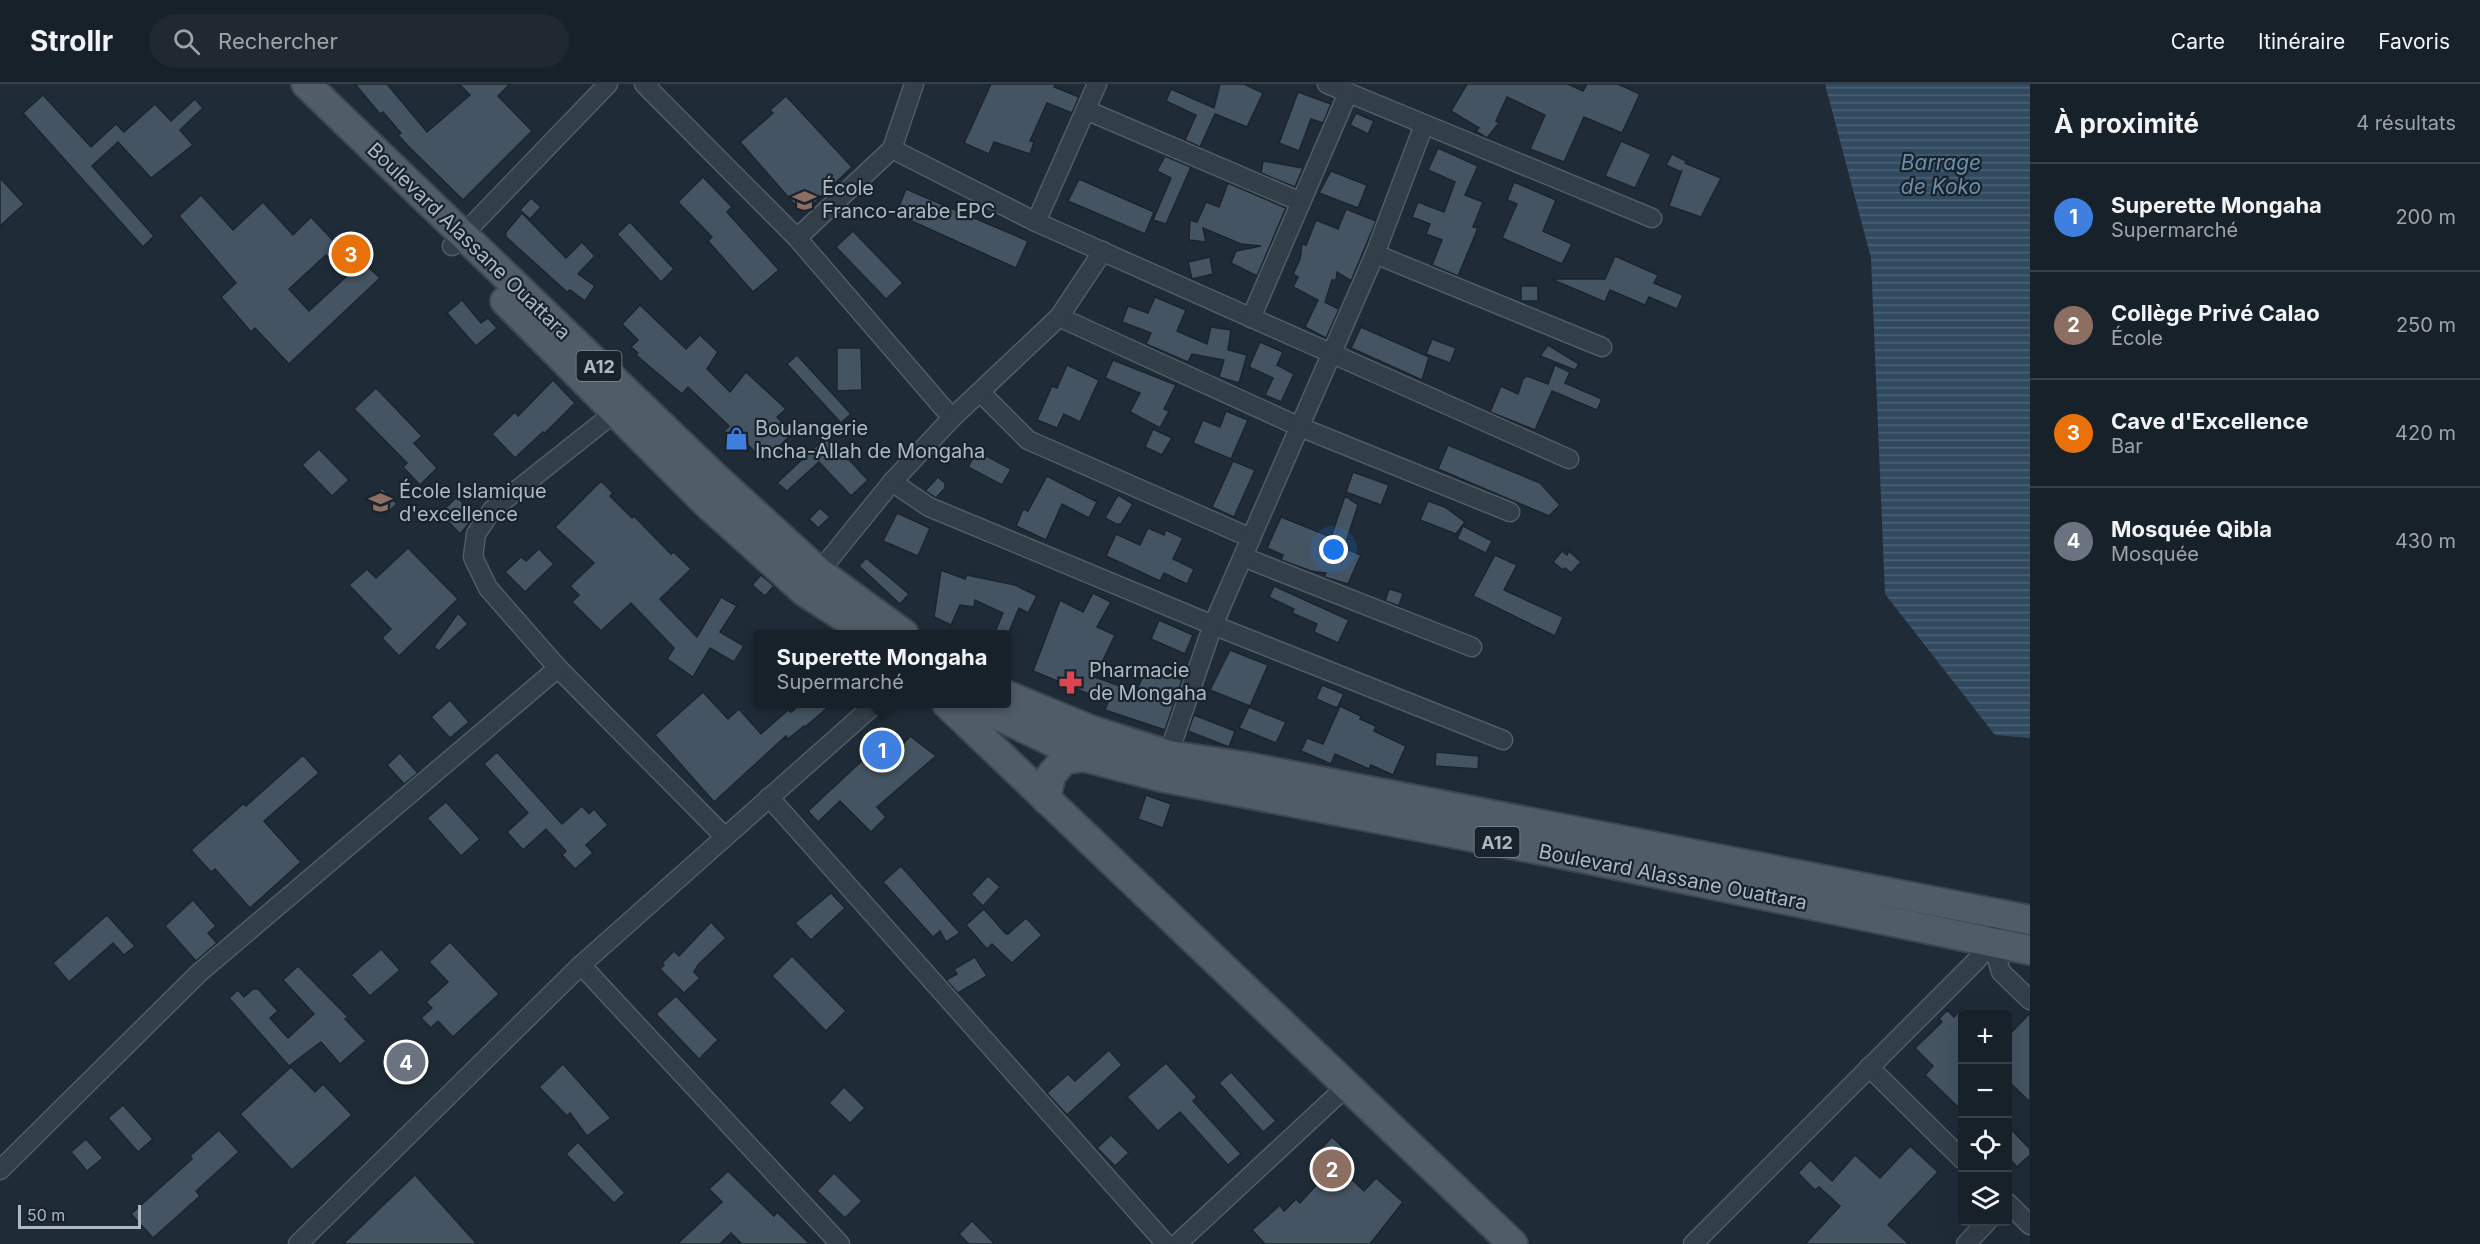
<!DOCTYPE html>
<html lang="fr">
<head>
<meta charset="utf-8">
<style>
	:root { --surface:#17212a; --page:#202932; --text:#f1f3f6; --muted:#9ea3a8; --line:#363e47; --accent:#7bbafc }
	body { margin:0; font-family:Inter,sans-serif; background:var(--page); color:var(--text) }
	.controls { position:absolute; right:18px; bottom:18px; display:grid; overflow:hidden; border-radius:6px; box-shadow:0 6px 24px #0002 }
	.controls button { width:54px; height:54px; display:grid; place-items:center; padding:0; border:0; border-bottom:2px solid var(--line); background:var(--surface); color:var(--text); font:30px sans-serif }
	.scale { position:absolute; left:18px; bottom:15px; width:123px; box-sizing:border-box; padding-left:6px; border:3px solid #acb9c5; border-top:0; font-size:16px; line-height:21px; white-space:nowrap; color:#acb9c5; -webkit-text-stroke:4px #18232c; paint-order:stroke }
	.you { position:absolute; left:1334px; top:466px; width:21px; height:21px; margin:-15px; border:4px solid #fff; border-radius:50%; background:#1a73e8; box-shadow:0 0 0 9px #1a73e833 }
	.badge { display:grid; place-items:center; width:39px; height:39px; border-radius:50%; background:var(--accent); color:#fff; font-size:20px; font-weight:700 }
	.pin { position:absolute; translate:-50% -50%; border:3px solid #fff; box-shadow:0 2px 6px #0006 }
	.popup { position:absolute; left:753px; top:546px; width:258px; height:78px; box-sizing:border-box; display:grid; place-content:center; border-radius:6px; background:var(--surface); filter:drop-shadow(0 2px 4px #0005); font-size:20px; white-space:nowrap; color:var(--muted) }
	.popup b { font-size:22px; color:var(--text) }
	.popup::after { content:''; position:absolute; left:50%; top:100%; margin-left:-12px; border:12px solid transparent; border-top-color:var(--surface) }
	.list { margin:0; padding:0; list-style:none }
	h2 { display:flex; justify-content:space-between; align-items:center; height:78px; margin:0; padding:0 24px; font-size:26px }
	h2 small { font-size:20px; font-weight:400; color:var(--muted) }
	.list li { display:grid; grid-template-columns:39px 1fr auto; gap:18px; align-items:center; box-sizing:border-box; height:108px; padding:0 24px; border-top:2px solid var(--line) }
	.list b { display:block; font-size:22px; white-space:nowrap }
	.list p { margin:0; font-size:20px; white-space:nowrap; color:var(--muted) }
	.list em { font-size:20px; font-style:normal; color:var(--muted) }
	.icon { flex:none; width:33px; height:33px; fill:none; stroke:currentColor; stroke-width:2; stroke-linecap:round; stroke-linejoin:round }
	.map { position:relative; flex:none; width:2030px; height:1160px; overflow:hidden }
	header { display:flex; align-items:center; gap:36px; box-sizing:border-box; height:84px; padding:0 30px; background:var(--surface); border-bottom:2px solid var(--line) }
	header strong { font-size:28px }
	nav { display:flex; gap:33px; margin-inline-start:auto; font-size:21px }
	.search { width:420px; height:54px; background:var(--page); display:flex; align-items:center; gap:15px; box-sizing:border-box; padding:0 21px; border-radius:33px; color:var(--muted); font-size:22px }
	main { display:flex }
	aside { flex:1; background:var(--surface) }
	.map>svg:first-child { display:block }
	.water { fill:url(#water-rules) }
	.building { fill:#455462; stroke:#1a252e; stroke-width:1.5; fill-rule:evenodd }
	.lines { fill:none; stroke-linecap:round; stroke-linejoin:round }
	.minor-casing { stroke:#505c66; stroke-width:21 }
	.primary-casing { stroke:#3c4752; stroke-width:32 }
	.minor { stroke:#323e48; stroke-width:18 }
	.primary { stroke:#505d68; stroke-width:28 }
	.labels { text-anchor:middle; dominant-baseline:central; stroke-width:4.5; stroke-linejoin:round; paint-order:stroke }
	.shield { fill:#18232c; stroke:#808c97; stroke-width:1.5 }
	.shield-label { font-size:18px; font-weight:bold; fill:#acb9c5 }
	.poi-label { font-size:20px; fill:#acb9c5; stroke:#18232c; text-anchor:start }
	.street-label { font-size:20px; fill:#acb9c5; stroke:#18232c }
	.water-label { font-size:21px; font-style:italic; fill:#6b8daa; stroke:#18232c }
</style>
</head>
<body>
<header>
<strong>Strollr</strong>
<div class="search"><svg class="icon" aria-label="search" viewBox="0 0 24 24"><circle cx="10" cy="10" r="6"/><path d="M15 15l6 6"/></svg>Rechercher</div>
<nav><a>Carte</a><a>Itinéraire</a><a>Favoris</a></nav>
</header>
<main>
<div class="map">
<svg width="2030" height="1160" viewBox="0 0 2030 1160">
	<defs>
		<pattern id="water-rules" width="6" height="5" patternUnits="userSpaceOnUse" patternTransform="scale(1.5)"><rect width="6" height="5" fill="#314a60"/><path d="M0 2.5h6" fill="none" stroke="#4c6275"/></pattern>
	</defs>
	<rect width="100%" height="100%" fill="#1f2c38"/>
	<path class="water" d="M1825,0H2030V654L1995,651L1885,510L1871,174Z"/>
	<g class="building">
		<path d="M355,0H387L427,48L470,11L459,0H510L498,12L532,47L463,116L407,61L398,51L401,49L383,28L380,30Z"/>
		<path d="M991,0H1056L1054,3L1079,13L1072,29L1047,19L1030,57L1034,58L1030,70L994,58L989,70L964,59Z"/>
		<path d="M1220,0H1244L1263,9L1247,43L1215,30L1200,63L1185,56L1196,31L1166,17L1171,5L1214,24Z"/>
		<path d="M1467,0H1568L1583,7L1587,0H1618L1640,10L1622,49L1584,33L1564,78L1530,65L1545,31L1507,13L1496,37L1499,39L1487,54L1476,47L1479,44L1451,27Z"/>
		<path d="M1298,8L1331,20L1323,39L1311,35L1299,67L1279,59Z"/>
		<path d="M43,11L91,63L116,40L124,48L155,20L171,37L195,15L203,24L180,46L193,61L151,94L118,58L92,82L154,152L143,163L23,29Z"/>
		<path d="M786,12L852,83L803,130L740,58L773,29L770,26Z"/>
		<path d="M1356,29L1374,37L1368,50L1350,41Z"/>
		<path d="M1621,57L1651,70L1635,104L1605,92Z"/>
		<path d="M1438,64L1478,82L1465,111L1483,118L1473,143L1478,144L1458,192L1432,181L1442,156L1426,150L1430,140L1412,133L1418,118L1444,128L1455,98L1428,86Z"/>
		<path d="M1672,70L1686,77L1685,79L1721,94L1701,133L1669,122L1682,86L1681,88L1666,81Z"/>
		<path d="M1165,72L1191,83L1166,140L1153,136L1171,94L1157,87Z"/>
		<path d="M1263,77L1303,84L1295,103L1261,89Z"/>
		<path d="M1331,87L1367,101L1358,124L1319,109Z"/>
		<path d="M703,93L732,123L727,128L779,186L753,208L708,157L712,153L678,118Z"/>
		<path d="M0,94L24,120L0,142Z"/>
		<path d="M1079,95L1154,128L1145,150L1068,117Z"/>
		<path d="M1514,98L1556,116L1543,147L1572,160L1562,180L1502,154L1517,120L1507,116Z"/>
		<path d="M1228,99L1286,124L1257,192L1231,179L1236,167L1261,162L1241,160L1203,144L1206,158L1189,156L1190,136L1197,138L1206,118L1219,123Z"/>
		<path d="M906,105L1028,157L1016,184L896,130Z"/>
		<path d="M201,111L233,146L263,118L293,151L311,133L341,165L345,161L380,194L289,280L255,244L251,248L221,213L236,199L179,132ZM326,171L348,191L309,227L289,205Z"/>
		<path d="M531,114L541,123L530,135L520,126Z"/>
		<path d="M1346,125L1376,137L1351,197L1337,188L1336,196H1332L1325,218L1339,225L1326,254L1305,243L1318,216L1293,203L1298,193L1293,190L1300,175L1302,160L1306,161L1316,136L1338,145Z"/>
		<path d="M522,129L566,174L582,158L595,172L578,190L595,202L585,217L570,206L567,208L506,153V148Z"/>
		<path d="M630,138L674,185L661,198L617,150Z"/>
		<path d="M853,147L903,199L886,215L836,163Z"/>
		<path d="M1615,172L1658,191L1654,199L1683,211L1677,225L1649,213L1645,221L1610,206L1605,218L1551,195H1605Z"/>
		<path d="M1210,173L1213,190L1192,195L1188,178Z"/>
		<rect x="1521" y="202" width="17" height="15"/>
		<path d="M1155,213L1186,226L1177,247L1207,260L1211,243L1231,246L1228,266L1247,271L1239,299L1219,293L1224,276L1192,270L1188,278L1146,260L1151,249L1122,238L1128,222L1148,229Z"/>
		<path d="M462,216L481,239L488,234L497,244L476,262L447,229Z"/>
		<path d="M640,221L686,265L700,251L718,268L707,285L730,308L746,288L786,325L777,333L793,349L764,377L744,357L739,362L724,347L729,342L688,303L682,310L636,271L638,269L631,263L638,256L622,240Z"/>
		<path d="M1361,243L1429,273L1422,296L1351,264Z"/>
		<path d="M1432,255L1456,264L1450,279L1426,270Z"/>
		<path d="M1260,258L1283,268L1277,281L1294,290L1281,318L1265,311L1273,294L1249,283Z"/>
		<path d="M1548,261L1579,280L1575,286L1540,272Z"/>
		<path d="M837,264H861L862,306L837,307Z"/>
		<path d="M797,271L851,330L841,339L787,280Z"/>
		<path d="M1113,276L1176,301L1164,325L1169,327L1160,344L1130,328L1140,309L1105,294Z"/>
		<path d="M1067,281L1099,296L1080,338L1064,330L1057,344L1037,336L1052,302L1057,304Z"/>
		<path d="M1555,281L1570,288L1565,299L1602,315L1597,326L1552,307L1535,346L1490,328L1501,302L1518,310L1523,295L1527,292L1548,300Z"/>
		<path d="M553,296L575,319L545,349L543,348L515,374L492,350L515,328L518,332Z"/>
		<path d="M376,304L422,352L414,359L437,384L420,401L403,383L407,379L354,325Z"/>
		<path d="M1226,327L1248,336L1231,375L1193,359L1203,336L1220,343Z"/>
		<path d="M1153,345L1172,354L1162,371L1145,363Z"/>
		<path d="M827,352L868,396L851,412L819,378L787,407L777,399Z"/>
		<path d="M1448,361L1540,399L1560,421L1549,432L1438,385Z"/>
		<path d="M319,365L349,396L332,412L302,381Z"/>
		<path d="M977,367L1011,385L1002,401L968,383Z"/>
		<path d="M1233,377L1255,386L1234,433L1212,423Z"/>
		<path d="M1353,388L1389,401L1381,421L1346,408Z"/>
		<path d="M1047,392L1097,418L1089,434L1062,420L1046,456L1016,442L1023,425L1028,427Z"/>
		<path d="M938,393L945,399V404L936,414L925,407Z"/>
		<path d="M601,397L613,409L610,412L632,434L634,432L671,470L674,468L691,485L660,515L697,553L721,513L737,522L720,548L744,562L734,578L710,564L693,593L667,575L674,564L631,519L601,547L572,518L579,511L570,502L594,479L555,443Z"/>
		<path d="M382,404L397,420L385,431L370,416Z"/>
		<path d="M1118,411L1133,420L1121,440H1116L1105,434Z"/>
		<path d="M1345,412L1358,421L1344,464L1361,471L1348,500L1324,493L1326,489L1311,487L1281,476L1283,471L1267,464L1281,433L1331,453Z"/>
		<path d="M457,413L475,432L460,450L440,429Z"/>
		<path d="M1428,417L1445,423L1465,438L1456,450L1420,436Z"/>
		<path d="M820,424L830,433L818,444L809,435Z"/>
		<path d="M897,429L930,444L918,472L883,457Z"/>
		<path d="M1463,442L1492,457L1486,469L1457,455Z"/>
		<path d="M1148,444L1164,451L1166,446L1183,454L1173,475L1194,485L1187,500L1164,489L1160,497L1106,472L1116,450L1140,461Z"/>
		<path d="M408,464L458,515L399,572L382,554L391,545L349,501L367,485L376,494Z"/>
		<path d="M539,465L554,480L525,508L505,488L521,473L526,477Z"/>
		<path d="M1562,467L1567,471L1569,467L1581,478L1571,489L1565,484L1563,486L1553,478Z"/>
		<path d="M1495,471L1517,481L1504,506L1563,533L1555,552L1473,512Z"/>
		<path d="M866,474L909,510L900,520L859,482Z"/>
		<path d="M941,486L965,495L967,491L1015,501L1037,512L1028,529L1019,524L1008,550H994L1003,529L975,516L974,523L960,521L951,541L934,533Z"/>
		<path d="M761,491L774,502L765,512L752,501Z"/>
		<path d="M1274,502L1349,536L1338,559L1314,548L1317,540L1292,529L1294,525L1269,513Z"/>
		<path d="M1389,505L1403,509L1399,522L1385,517Z"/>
		<path d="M1093,509L1111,518L1097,543L1115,551L1095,593L1136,608L1148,581L1182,596L1165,646L1105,626L1108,618L1033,587L1060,516L1083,528Z"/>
		<path d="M458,529L468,540L439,567L434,563Z"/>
		<path d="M1159,536L1193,551L1185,570L1151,555Z"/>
		<path d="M1230,566L1268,581L1250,622L1210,606Z"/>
		<path d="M1322,601L1344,610L1337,624L1316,615Z"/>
		<path d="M703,608L728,635L739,625L761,650L788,626L791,628L801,620H832L805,643L804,642L788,655L786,652L714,718L655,651Z"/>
		<path d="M450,616L469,638L450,654L431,633Z"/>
		<path d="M1340,622L1361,632L1360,635L1376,642L1374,647L1406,662L1393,691L1371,681L1369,685L1335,670L1331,680L1301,667L1307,654L1323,660Z"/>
		<path d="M1249,623L1286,638L1276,659L1239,644Z"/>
		<path d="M1194,631L1235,647L1229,663L1188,647Z"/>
		<path d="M910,652L936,672L877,723L886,733L871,748L840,717L818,738L808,727L882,658L894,671Z"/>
		<path d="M497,668L562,740L582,722L589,730L594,725L608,741L586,761L593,769L575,785L562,771L566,767L546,745L523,766L507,748L528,729L484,680Z"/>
		<path d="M1436,668L1479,672L1478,685L1435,682Z"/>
		<path d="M400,669L418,689L404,700L387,681Z"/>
		<path d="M303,671L319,689L264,737L301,778L250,824L215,785L211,788L191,766L243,720L246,722Z"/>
		<path d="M1146,711L1171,720L1163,744L1138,735Z"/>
		<path d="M446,718L480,755L461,772L427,734Z"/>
		<path d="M901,782L960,849L946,858L940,847L933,853L883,798Z"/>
		<path d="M988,792L1000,803L983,822L971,810Z"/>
		<path d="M831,809L845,824L811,856L795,839Z"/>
		<path d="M193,816L216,842L208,849L217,859L196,877L165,842Z"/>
		<path d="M984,825L1006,850H1008L1026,834L1042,851L1012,879L992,860L987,865L966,841Z"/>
		<path d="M107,831L135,862L124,871L113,859L69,898L53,879Z"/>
		<path d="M711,838L726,854L698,881L694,888L700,894L684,909L660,885L664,881L662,879L674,867L679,872Z"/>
		<path d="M450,858L499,910L453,953L438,937L431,944L421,934L432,924L426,918L448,898L429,878Z"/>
		<path d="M381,865L400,886L370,912L351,891Z"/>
		<path d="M792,872L846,927L826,947L772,892Z"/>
		<path d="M975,873L987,892L958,909L946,896L957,890L954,885Z"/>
		<path d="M298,882L348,933L345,935L366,957L340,980L321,958L289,982L229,914L238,906L244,913L253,905H258L278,927L270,934L288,954L314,930L283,896Z"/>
		<path d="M676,912L718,956L699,975L656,930Z"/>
		<path d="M1962,924V1027L1925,991L1933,982L1915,964L1942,938L1939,935L1947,926L1954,933Z"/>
		<path d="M2030,929V1018L2007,996V953Z"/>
		<path d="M1109,966L1122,981L1067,1031L1047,1009L1068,990L1075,997Z"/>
		<path d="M1166,979L1197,1013L1193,1017L1241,1070L1228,1081L1180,1028L1158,1047L1127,1013Z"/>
		<path d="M563,980L611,1034L587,1052L570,1029L567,1032L539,1003Z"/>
		<path d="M291,983L315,1008L323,1000L352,1031L292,1086L240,1030Z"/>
		<path d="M1231,988L1276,1037L1263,1048L1219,999Z"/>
		<path d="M844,1003L865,1024L850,1039L829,1019Z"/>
		<path d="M123,1021L153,1055L138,1068L108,1034Z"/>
		<path d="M2007,1041L2030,1065V1071L2017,1083L2007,1072Z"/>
		<path d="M219,1046L239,1068L196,1107L200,1112L153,1154L131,1130L192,1075L190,1072Z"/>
		<path d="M1111,1051L1129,1069L1115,1082L1097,1064Z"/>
		<path d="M1332,1053L1354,1074L1342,1086L1364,1107L1376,1094L1403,1118L1370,1160H1265L1252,1146L1280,1121L1284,1127L1296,1115L1300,1119L1327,1089L1312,1074Z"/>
		<path d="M86,1055L103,1074L87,1087L71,1068Z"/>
		<path d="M578,1058L625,1109L614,1119L566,1070Z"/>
		<path d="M1910,1062L1938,1088L1888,1141L1909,1160H1805L1840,1122L1819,1103L1815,1106L1798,1089L1810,1076L1832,1097L1855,1071L1880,1094Z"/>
		<path d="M728,1087L774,1132L777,1128L810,1160H742L731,1149L720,1160H677L722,1118L709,1105Z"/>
		<path d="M834,1089L862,1117L845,1134L817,1107Z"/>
		<path d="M415,1091L477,1160H343L399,1106Z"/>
		<path d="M972,1137L995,1160H969L959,1150Z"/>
	</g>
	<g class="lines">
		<defs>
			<g id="minor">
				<path d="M644,0L797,154L952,334"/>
				<path d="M1327,0L1652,134"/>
				<path d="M1086,26L1301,118"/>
				<path d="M892,65L1036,138L1569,375"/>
				<path d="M1036,138L1097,0"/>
				<path d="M797,154L892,65L914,0"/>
				<path d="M452,162L608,0"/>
				<path d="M1375,170L1602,263"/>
				<path d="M1059,233L1300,343L1510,428"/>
				<path d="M1251,234L1348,9"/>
				<path d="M981,309L1028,356L1251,454"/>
				<path d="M614,329L492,426L476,450L473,473L488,504L558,584L725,753"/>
				<path d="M892,398L929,423L1213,541L1503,656"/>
				<path d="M1243,473L1472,563"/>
				<path d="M819,488L892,398L952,334L1059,233L1103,167"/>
				<path d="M1165,680L1213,541L1375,170L1424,41"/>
				<path d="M769,713L1166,1160"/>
				<path d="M1992,857L2001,888L2030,916"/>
				<path d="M581,881L840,1160"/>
				<path d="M1869,983L1962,1075"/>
				<path d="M0,1086L199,889L558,584"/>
				<path d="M2008,1119L2030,1141"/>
				<path d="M298,1160L581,881L875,620"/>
				<path d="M1177,1160L1347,1002"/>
				<path d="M1693,1160L1977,876L1992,857L1994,850"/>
				<path d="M1966,1160L1987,1138"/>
			</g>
			<g id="primary">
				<path d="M306,0L713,391L819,488L904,550"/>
				<path d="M505,217L704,417L805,508L870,550"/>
				<path d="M1006,611L1091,646L1169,671L1248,683L2030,836"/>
				<path d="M947,620L1513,1160"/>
				<path d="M974,620L1084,673L1161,693L1577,773L2030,866"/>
				<path d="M1046,715L1051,691L1064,676L1084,673"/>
			</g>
		</defs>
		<use href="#minor" class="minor-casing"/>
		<use href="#primary" class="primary-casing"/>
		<use href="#minor" class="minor"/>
		<use href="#primary" class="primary"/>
	</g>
	<defs>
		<symbol id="school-bare" viewBox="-9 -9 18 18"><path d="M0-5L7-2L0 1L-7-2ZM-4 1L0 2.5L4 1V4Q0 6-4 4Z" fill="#8d6e63" stroke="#18232c" stroke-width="2.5" paint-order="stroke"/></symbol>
		<symbol id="shop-bare" viewBox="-9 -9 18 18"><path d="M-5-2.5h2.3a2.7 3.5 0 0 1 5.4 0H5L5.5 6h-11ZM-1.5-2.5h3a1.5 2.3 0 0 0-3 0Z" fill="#3f7fe0" stroke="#18232c" stroke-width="2.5" paint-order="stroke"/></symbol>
		<symbol id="pharmacy-bare" viewBox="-9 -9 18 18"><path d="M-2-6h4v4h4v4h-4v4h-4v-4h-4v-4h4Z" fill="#e0444e" stroke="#18232c" stroke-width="2.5" paint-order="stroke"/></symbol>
	</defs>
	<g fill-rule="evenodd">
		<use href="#school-bare" x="788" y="100" width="33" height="33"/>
		<use href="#shop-bare" x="720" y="338" width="33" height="33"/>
		<use href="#school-bare" x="364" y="402" width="33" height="33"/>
		<use href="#pharmacy-bare" x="1054" y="582" width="33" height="33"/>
	</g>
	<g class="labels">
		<g class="shield">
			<rect x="576.5" y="267" width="45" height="30" rx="4.5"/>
			<rect x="1474.5" y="743" width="45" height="30" rx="4.5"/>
		</g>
		<g class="shield-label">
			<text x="599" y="282">A12</text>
			<text x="1497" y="758">A12</text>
		</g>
		<g class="poi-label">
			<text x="822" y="104">École<tspan x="822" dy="23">Franco-arabe EPC</tspan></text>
			<text x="755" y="344">Boulangerie<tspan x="755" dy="23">Incha-Allah de Mongaha</tspan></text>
			<text x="399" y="407">École Islamique<tspan x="399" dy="23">d'excellence</tspan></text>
			<text x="1089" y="586">Pharmacie<tspan x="1089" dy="23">de Mongaha</tspan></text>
		</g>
		<g class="street-label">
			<text transform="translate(469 157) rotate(44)">Boulevard Alassane Ouattara</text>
			<text transform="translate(1673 793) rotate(11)">Boulevard Alassane Ouattara</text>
		</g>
		<g class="water-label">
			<text x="1941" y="78">Barrage<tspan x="1941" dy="24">de Koko</tspan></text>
		</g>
	</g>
</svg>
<div class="controls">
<button>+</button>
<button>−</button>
<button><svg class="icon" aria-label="locate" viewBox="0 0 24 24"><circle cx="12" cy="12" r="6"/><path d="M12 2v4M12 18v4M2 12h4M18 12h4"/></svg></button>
<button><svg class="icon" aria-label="layers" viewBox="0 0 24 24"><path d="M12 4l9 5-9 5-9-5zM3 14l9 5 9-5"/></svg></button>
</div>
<div class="scale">50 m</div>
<div class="you"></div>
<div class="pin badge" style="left:882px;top:666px;background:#3f7fe0">1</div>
<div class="popup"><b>Superette Mongaha</b>Supermarché</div>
<div class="pin badge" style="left:1332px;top:1085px;background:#8d6e63">2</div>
<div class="pin badge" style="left:351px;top:170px;background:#e8710a">3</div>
<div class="pin badge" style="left:406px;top:978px;background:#6b7280">4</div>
</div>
<aside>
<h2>À proximité<small>4 résultats</small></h2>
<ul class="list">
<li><span class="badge" style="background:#3f7fe0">1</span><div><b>Superette Mongaha</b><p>Supermarché</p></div><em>200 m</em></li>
<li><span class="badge" style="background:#8d6e63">2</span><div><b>Collège Privé Calao</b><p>École</p></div><em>250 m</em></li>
<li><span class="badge" style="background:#e8710a">3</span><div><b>Cave d'Excellence</b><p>Bar</p></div><em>420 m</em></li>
<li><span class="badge" style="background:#6b7280">4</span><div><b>Mosquée Qibla</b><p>Mosquée</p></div><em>430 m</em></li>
</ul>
</aside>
</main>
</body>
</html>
